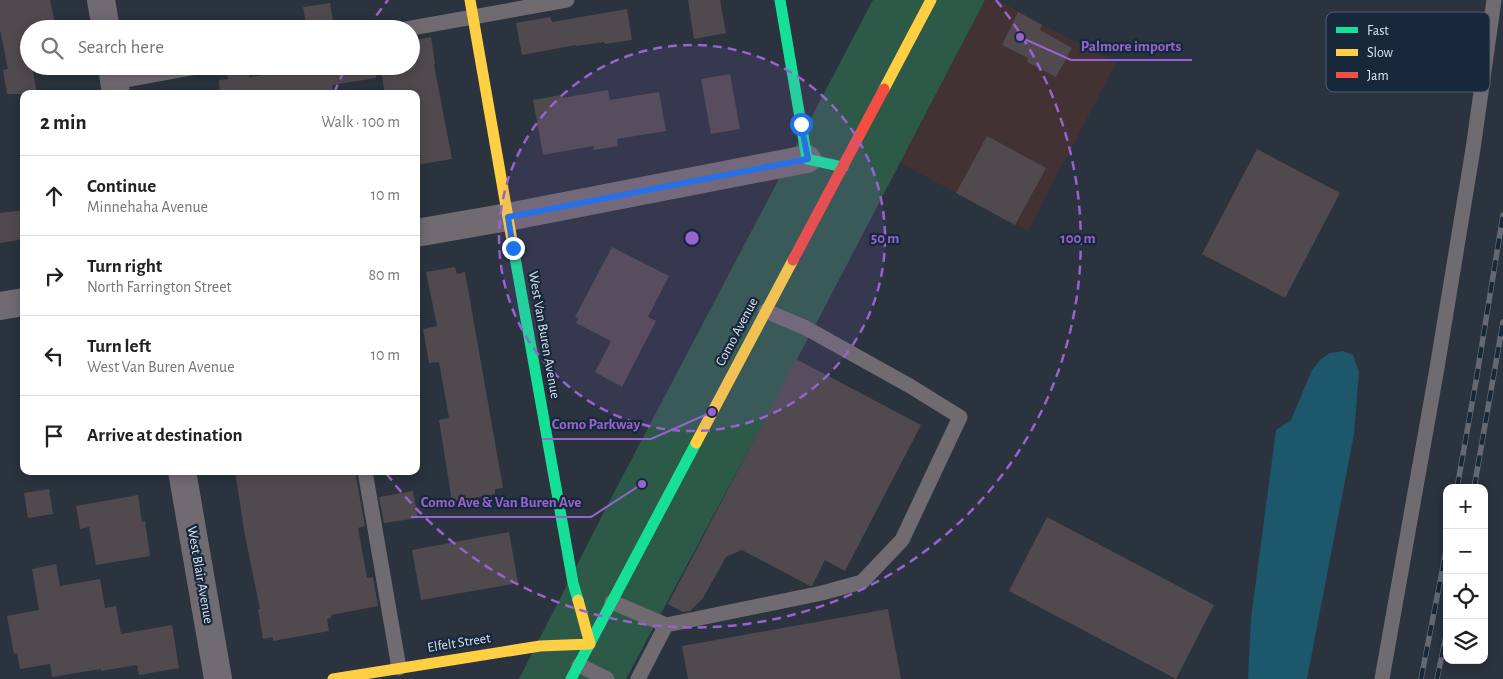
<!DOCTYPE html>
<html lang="en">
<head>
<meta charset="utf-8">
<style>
	:root { --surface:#fff; --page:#f6f6f6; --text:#202124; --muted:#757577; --line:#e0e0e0 }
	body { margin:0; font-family:"Alegreya Sans",sans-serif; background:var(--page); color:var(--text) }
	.controls { position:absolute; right:15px; bottom:15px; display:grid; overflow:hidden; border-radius:10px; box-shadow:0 2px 12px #0003 }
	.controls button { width:45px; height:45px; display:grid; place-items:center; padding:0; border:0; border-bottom:1px solid var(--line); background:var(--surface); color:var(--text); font:25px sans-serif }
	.stop { position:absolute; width:15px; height:15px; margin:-11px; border:4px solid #1a73e8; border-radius:50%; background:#fff }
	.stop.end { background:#1a73e8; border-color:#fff; box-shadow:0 1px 5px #0008 }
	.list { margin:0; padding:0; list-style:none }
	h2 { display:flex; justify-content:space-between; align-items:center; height:65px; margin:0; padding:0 20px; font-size:21px }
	h2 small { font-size:16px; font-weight:400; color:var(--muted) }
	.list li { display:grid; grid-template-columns:32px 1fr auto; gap:15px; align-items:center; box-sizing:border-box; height:80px; padding:0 20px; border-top:1px solid var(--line) }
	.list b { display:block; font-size:19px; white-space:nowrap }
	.list p { margin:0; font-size:16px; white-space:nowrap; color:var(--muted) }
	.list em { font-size:16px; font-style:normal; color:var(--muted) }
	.icon { flex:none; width:28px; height:28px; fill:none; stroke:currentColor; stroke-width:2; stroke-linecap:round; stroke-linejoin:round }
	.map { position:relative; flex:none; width:1503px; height:679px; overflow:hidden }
	.search { position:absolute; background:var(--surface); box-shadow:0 2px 12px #0003; left:20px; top:20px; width:400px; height:55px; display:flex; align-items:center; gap:12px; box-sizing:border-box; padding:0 18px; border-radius:28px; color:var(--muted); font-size:19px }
	.panel { position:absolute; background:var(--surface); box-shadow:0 2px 12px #0003; left:20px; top:90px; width:400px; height:385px; border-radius:10px }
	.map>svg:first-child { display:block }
	.commercial { fill:#433233 }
	.green { fill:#2d5948 }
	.water { fill:#1c576c }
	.building { fill:#504a4f }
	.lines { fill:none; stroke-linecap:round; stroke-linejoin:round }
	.lane { stroke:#706a71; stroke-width:15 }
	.street { stroke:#706a71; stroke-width:28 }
	.fast { stroke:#16e098; stroke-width:11 }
	.slow { stroke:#ffcf43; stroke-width:11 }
	.jam { stroke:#f24e42; stroke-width:11 }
	.rail-casing { stroke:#666871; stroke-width:5.5 }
	.rail { stroke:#18283b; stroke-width:4; stroke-dasharray:11; stroke-linecap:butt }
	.route { stroke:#1a73e8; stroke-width:6 }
	.ring { fill:none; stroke:#9763ce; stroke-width:2.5; stroke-dasharray:9 6 }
	.labels { text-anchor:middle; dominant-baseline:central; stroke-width:4.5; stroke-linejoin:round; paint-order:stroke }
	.street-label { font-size:14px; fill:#d9e3f0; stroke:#18283b }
	.key { fill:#18283b; stroke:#526071; stroke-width:1 }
	.key-label { font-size:14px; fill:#d9e3f0 }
	.centre { fill:#9763ce; stroke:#18283b; stroke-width:2.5 }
	.ring-label { font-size:15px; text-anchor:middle; font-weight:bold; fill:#9763ce; stroke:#18283b; stroke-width:4.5; stroke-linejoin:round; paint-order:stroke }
	.leader { fill:none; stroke:#9763ce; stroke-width:2 }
	.callout-dot { fill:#9763ce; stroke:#18283b; stroke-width:2 }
	.callout-label { font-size:15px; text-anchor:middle; font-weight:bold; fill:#9763ce; stroke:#18283b; stroke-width:4.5; stroke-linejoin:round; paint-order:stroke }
</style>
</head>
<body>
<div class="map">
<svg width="1503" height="679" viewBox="0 0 1503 679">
	<rect width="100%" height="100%" fill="#2a333e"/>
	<path class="commercial" d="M985,0H997L1116,63L1028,231L900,163Z"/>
	<path class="green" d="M873,0H985L819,318L626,679H519L607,506Z"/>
	<path class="water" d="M1343,351L1353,355L1359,372L1354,434L1307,679H1248L1251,618L1276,430L1291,420L1312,370L1321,359L1330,353Z"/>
	<g class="building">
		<path d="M0,0H50L56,29H26L29,45V66H32L37,94H7L3,70L8,69L0,30Z"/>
		<path d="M688,0H720L726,33L694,39Z"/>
		<path d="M330,3L334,26L307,29L303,7Z"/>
		<path d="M627,9L632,40L605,44L604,42L577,46L576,45L522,55L516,23L550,17L552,22Z"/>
		<path d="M1018,12L1042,25L1040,30L1072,48L1056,77L1027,62L1028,58L1002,45Z"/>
		<path d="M431,37L435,64L434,65L452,159L416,165V94H385L380,66H411V41Z"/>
		<path d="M299,66H375L376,78L332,85L333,90L308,94H220L219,80L228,79L227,74L248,70L249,77L300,70Z"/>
		<path d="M730,74L740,129L711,134L701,79Z"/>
		<path d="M608,90L610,100L659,92L666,131L617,139L618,146L594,150L593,146L543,155L533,100L562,95V98Z"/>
		<path d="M987,136L1046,168L1015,225L956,193Z"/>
		<path d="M1257,149L1340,193L1285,298L1202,254Z"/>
		<path d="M24,210V239L0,243V213Z"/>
		<path d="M612,247L669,276L648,317L656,321L622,387L595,372L611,341L576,323L579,318L575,317Z"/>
		<path d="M455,267L457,274L465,272L503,488L495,489V494L452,502L439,420L449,418L439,362L429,363L423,329L437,326L426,272Z"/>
		<path d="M796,359L921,425L845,571L825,560L812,586H810L742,550L726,557L703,598L690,611L683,612L668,604Z"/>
		<path d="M235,471H355L365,526L358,528L367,578L373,577L378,606L331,615V618L327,619L329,631L273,641V637L263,639L258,609H260L245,536Z"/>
		<path d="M49,489L53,514L28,518L24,493Z"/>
		<path d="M413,491L418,518L384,523L379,497Z"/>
		<path d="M138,495L142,522L145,521L150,556L96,565L89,527L80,529L76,506Z"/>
		<path d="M1047,517L1214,605L1176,679L1009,591Z"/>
		<path d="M509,532L518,583L421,600L412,550Z"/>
		<path d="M56,564L60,586L100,579L105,608L116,606L121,634L172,625L179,668L139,675L137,665L101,671V669L52,677L50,664L20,669L17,653L14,654L7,616L39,610L32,569Z"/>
		<path d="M888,609L901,679H688L682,646Z"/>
	</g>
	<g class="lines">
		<g class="lane">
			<path d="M406,29L567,0"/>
			<path d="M114,82L201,66"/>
			<path d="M365,471L399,668"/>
			<path d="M612,602L666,625L822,593L862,582L902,540L960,417L910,386L806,328L766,311"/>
			<path d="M579,665L607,679"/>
			<path d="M638,679L666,625"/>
			<path d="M1382,679L1437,368L1473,149L1494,0"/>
		</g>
		<g class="street">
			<path d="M101,0L106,29"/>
			<path d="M112,66L116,94"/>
			<path d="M416,233L508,217L807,159"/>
			<path d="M0,306L24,302"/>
			<path d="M182,471L218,679"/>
		</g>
		<g class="fast">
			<path d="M780,0L807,159L843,167"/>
			<path d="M514,252L573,583L578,600"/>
			<path d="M571,679L696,443"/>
		</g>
		<g class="slow">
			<path d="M470,0L514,252"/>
			<path d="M884,89L931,0"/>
			<path d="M696,443L793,260"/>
			<path d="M333,679L540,646L590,644L578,600"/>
		</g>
		<path class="jam" d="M793,260L884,89"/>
		<defs>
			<g id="rail">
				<path d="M1457,488L1476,381L1503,215"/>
				<path d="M1474,488L1503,322"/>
				<path d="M1421,679L1447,546"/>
				<path d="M1437,679L1447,631"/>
			</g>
		</defs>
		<use href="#rail" class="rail-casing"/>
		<use href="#rail" class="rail"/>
	</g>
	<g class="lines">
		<path class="route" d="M513,248L508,217L808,159L801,124"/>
	</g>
	<circle cx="692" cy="238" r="193" fill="#9763ce" fill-opacity=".12"/>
	<g class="ring">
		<circle cx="692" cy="238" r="193"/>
		<path d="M334 93A386 386 0 0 1 345 69M368 28A386 386 0 0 1 388 0M996 0A386 386 0 1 1 386 473"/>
	</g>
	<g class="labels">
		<g class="street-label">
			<text transform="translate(737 332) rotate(-62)">Como Avenue</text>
			<text transform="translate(544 335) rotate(80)">West Van Buren Avenue</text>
			<text transform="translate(200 575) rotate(80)">West Blair Avenue</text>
			<text transform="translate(459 643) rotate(-9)">Elfelt Street</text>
		</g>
	</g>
	<rect x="1326" y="12" width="164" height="80" rx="8" class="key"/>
	<rect x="1336" y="27" width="22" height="6" fill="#16e098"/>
	<rect x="1336" y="49" width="22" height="7" fill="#ffcf43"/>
	<rect x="1336" y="72" width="22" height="6" fill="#f24e42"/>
	<g class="key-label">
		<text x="1367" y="35">Fast</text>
		<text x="1367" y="57">Slow</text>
		<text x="1367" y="80">Jam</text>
	</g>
	<circle cx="692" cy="238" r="8" class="centre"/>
	<g class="ring-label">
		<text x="885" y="243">50 m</text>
		<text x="1078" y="243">100 m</text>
	</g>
	<path class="leader" d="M1020 37L1071 60H1192M712 412L651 439H542M642 484L591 517H411"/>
	<g class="callout-dot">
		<circle cx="1020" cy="37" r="5"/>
		<circle cx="712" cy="412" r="5"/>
		<circle cx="642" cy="484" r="5"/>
	</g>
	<g class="callout-label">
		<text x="1131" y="51">Palmore imports</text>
		<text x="596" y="429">Como Parkway</text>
		<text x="501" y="507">Como Ave &amp; Van Buren Ave</text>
	</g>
</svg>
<div class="controls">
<button>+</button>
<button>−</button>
<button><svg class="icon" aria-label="locate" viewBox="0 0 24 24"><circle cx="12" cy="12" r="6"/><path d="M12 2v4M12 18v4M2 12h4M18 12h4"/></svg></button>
<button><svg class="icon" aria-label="layers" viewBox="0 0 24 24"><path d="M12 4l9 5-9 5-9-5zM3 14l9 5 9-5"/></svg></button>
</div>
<div class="stop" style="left:801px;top:124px"></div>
<div class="stop end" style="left:513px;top:248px"></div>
<div class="search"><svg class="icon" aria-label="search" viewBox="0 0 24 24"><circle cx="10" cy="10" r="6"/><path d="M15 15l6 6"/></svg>Search here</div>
<section class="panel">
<h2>2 min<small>Walk · 100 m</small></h2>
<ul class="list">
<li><svg class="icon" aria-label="ahead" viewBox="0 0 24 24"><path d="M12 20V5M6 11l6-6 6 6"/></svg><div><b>Continue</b><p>Minnehaha Avenue</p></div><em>10 m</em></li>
<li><svg class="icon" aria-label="right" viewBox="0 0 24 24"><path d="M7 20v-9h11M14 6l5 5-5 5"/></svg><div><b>Turn right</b><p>North Farrington Street</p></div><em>80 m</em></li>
<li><svg class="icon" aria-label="left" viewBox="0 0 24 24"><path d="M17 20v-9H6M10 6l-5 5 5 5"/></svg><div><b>Turn left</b><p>West Van Buren Avenue</p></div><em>10 m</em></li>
<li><svg class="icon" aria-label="arrive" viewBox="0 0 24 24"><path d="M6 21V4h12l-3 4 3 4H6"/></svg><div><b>Arrive at destination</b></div></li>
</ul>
</section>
</div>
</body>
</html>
